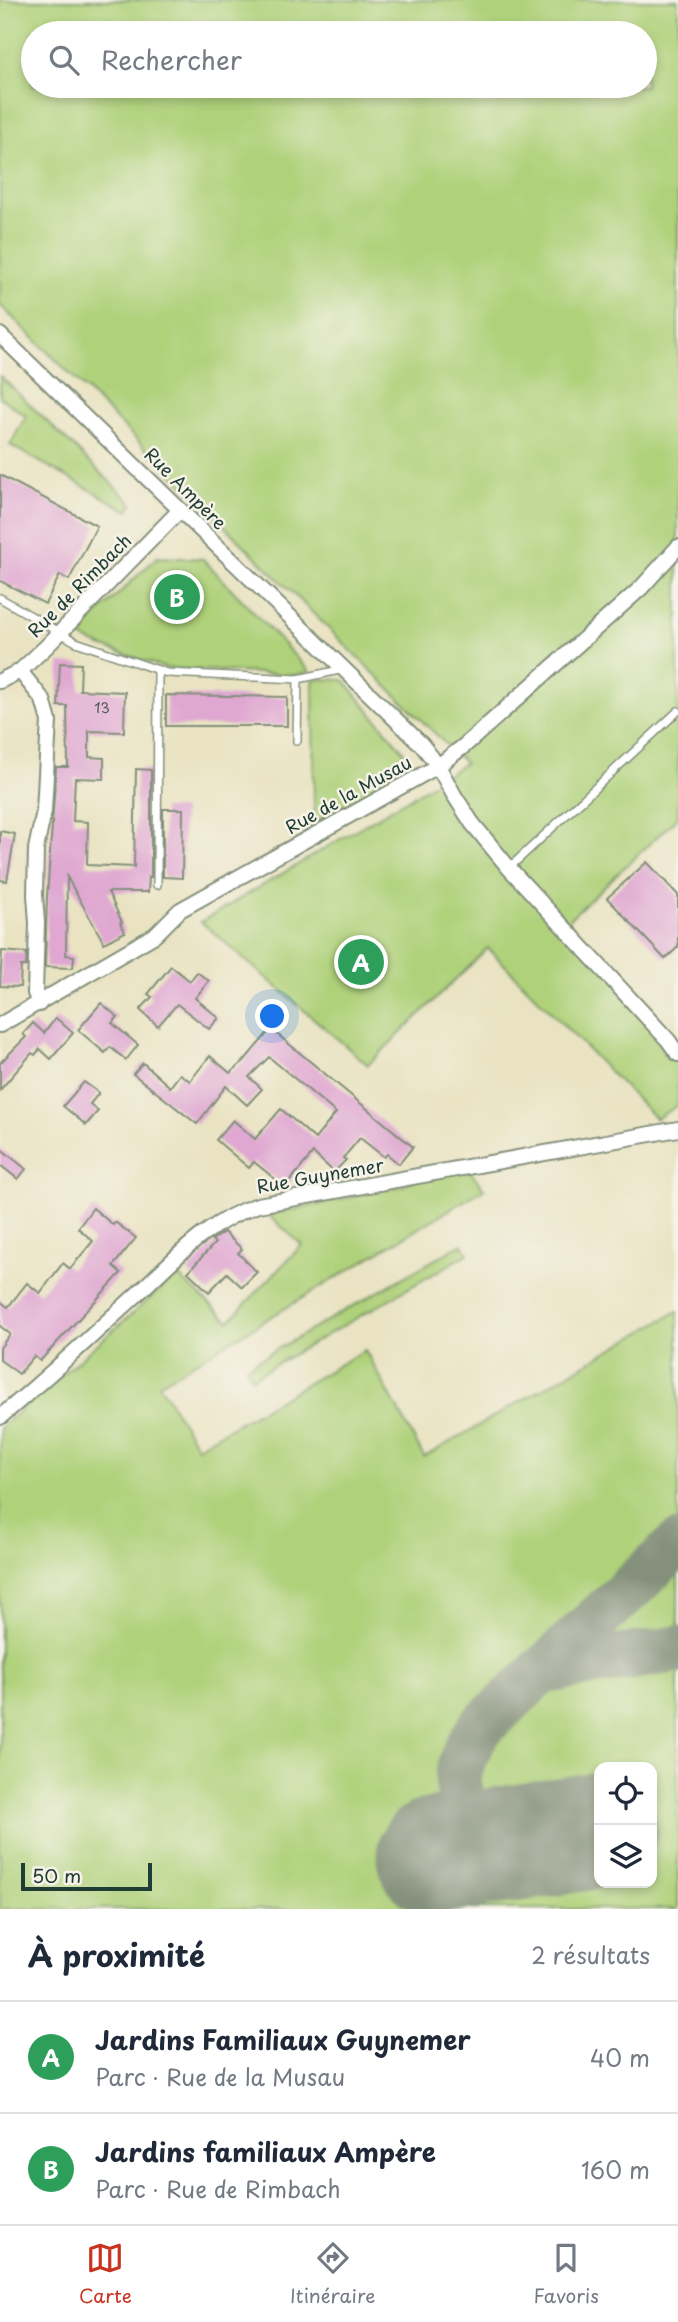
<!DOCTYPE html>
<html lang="fr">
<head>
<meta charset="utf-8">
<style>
	:root { --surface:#fff; --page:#f2f2f3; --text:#1f2937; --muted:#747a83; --line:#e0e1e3; --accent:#c8321e }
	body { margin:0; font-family:"Playpen Sans",sans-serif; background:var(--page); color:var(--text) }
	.controls { position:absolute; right:21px; bottom:21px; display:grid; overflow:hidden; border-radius:14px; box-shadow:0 4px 10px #0003 }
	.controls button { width:63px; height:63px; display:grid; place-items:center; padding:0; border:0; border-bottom:2px solid var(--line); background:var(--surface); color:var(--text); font:35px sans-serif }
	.scale { position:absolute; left:21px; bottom:18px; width:131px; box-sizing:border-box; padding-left:7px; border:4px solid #1f3d34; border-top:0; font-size:19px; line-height:24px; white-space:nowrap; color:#1f3d34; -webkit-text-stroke:5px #f7f3e8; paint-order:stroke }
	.you { position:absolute; left:273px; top:1017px; width:24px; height:24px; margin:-18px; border:5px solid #fff; border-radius:50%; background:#1a73e8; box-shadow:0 0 0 10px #1a73e833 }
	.badge { display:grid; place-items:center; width:46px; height:46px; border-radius:50%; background:var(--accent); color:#fff; font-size:23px; font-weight:700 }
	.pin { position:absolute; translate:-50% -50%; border:4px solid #fff; box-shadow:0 2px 7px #0006 }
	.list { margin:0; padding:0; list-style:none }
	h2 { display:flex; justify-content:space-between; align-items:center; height:91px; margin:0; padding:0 28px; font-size:30px }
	h2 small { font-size:23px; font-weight:400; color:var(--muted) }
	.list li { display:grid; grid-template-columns:46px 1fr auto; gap:21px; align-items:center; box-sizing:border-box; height:112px; padding:0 28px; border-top:2px solid var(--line) }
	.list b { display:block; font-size:26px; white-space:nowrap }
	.list p { margin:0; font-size:23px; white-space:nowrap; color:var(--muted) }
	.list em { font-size:23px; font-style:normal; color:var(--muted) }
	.icon { flex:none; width:38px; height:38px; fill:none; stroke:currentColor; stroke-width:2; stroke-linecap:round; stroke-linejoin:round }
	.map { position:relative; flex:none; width:678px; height:1909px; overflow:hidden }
	.search { position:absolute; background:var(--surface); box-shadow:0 4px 10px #0003; left:21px; right:21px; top:21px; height:77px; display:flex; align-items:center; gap:18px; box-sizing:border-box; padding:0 24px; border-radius:38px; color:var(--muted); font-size:26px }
	.sheet { height:315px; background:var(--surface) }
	nav { display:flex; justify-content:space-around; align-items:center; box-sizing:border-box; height:98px; border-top:2px solid var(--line); background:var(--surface); font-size:19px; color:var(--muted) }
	nav a { display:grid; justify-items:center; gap:4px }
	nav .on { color:var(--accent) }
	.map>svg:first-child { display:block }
	.green { fill:#afd17a; stroke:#678757; stroke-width:2; fill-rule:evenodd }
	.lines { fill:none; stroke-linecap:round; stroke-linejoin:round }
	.taxiway { stroke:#84907b; stroke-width:47 }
	.runway { stroke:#84907b; stroke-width:117 }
	.building { fill:#dfa7d1 }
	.service-casing { stroke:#84907b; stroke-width:10 }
	.minor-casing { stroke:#84907b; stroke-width:18 }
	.service { stroke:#fff; stroke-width:7 }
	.minor { stroke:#fff; stroke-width:14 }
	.labels { text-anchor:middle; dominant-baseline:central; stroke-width:5; stroke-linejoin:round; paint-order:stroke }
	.number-label { font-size:14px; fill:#4f585b }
	.street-label { font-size:18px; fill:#1f3d34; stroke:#f7f3e8 }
</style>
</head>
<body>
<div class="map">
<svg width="678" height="1909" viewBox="0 0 678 1909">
	<rect width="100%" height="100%" fill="#f7f3e8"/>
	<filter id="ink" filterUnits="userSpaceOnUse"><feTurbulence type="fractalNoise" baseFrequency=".0143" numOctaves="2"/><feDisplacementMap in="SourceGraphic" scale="14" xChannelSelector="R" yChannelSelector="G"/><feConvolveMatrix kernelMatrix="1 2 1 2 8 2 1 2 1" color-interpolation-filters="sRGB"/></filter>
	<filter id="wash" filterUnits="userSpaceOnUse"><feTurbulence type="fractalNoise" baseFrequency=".00686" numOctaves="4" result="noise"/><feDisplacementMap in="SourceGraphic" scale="28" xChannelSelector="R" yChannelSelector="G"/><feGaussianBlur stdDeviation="1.57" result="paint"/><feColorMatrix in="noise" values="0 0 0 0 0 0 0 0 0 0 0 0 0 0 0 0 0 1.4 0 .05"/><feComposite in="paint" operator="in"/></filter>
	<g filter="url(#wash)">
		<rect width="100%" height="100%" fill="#e9e3c2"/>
		<g class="green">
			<path d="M0,0H678V817L567,921L619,975L678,1050V1105L656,1119L488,948L368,1065L201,922L423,790L465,763L0,305ZM33,33H645V86H33Z"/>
			<path d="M0,376L133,504L128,511L10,445L26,416L0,397Z"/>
			<path d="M157,557L203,559L310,672L296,675L165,668L98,645L76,635Z"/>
			<path d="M313,679L344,680L404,752L398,779L314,822Z"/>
			<path d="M460,1158L484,1189L159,1384L197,1447L365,1350L424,1457L678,1311V1909H0V1428L177,1275L229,1321L302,1245L268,1215L402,1186ZM599,1767H652V1883H599Z"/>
			<path d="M462,1244L468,1254L252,1378L246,1367Z"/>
		</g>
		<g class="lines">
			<g class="taxiway">
				<path d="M540,1671L678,1649"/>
				<path d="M470,1851L458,1779C461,1759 469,1743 481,1727L678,1544"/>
			</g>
			<path class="runway" d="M435,1856L599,1830"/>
		</g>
		<g id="blocks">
			<g class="building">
				<path d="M0,475L97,526L69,580L60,575L45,604L0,581Z"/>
				<path d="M60,663L81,664L80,690L125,692L124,732L89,731V757L104,758V779L75,778L73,821L88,822L87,865L134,867L136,769L151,770V877H149L148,892H108L122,922L120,923L125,932L104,943L67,877L66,955L74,956L73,968L45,967L47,897L56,767H68L67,706H58Z"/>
				<path d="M166,695L287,697V726H166Z"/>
				<path d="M163,809H183L182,878L163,877Z"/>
				<path d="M0,831L15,834L7,881L0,880Z"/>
				<path d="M647,862L678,895V947L665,959L607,898Z"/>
				<path d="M2,951L27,953L26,966H21L20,987L0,986Z"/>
				<path d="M171,966L190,981L197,972L209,981L195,998L219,1018L209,1029L177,1004L158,1026L140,1010L152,997L148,994Z"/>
				<path d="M101,1003L118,1017L112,1023L138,1045L126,1060L110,1047L105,1053L78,1030Z"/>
				<path d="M56,1018L73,1033L51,1059L40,1049L35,1055L32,1053L0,1090V1063L26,1037L23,1034L33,1023L44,1033Z"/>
				<path d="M271,1029L413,1147L399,1164L387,1154L384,1157L360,1138L343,1158L346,1160L334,1172L313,1153L285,1187L254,1162L249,1168L216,1140L233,1120L255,1139L281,1109L315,1139L336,1113L269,1057L249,1077L262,1089L247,1105L226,1086L197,1124L133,1074L143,1063L170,1087L180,1074L190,1081L210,1056L230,1073L244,1061Z"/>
				<path d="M84,1082L99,1093L90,1104L98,1111L86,1125L63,1106Z"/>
				<path d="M0,1148L26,1169L18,1179L0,1165Z"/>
				<path d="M93,1208L113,1225L115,1222L136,1238L113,1266L121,1273L40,1361L34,1356L19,1374L0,1360V1348L10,1334L0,1326V1301L8,1307L27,1283L40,1293L63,1263L70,1269L93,1241L78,1228Z"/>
				<path d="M224,1232L242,1249L238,1253L257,1272L242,1287L227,1273L209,1292L188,1272L215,1243L212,1240Z"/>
			</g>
		</g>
	</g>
	<g filter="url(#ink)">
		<use href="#blocks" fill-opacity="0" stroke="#84907b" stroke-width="2"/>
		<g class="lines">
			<defs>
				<g id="service">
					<path d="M0,598L76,642L167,673L298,679L344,669"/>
					<path d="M297,741L298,679"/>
					<path d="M509,868L678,711"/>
					<path d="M157,885L158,670"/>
				</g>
				<g id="minor">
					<path d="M0,335L422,745L438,766L454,795L472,823L509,868L668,1040L678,1054"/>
					<path d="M20,671L43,700L49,721L44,811L36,849L35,895L37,923L35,993L39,1004"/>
					<path d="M0,681L20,671L46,647L180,510"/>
					<path d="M0,1025L155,935L180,910L438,766L464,746L641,588L678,547"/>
					<path d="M0,1417C46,1379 89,1338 133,1298C171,1263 207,1221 258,1205L678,1129"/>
				</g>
			</defs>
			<use href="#service" class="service-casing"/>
			<use href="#minor" class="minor-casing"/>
			<use href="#service" class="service"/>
			<use href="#minor" class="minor"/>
		</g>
	</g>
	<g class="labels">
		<g class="number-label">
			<text x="102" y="707">13</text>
		</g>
		<g class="street-label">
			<text transform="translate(186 488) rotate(45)">Rue Ampère</text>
			<text transform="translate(79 585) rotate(-45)">Rue de Rimbach</text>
			<text transform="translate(348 794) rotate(-29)">Rue de la Musau</text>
			<text transform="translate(320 1175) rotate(-10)">Rue Guynemer</text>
		</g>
	</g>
</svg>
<div class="controls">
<button><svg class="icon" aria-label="locate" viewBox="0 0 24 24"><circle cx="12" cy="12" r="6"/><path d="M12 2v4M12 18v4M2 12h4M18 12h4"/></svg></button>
<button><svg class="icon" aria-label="layers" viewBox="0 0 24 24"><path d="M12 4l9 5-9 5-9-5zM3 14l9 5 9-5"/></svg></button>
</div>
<div class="scale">50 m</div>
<div class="you"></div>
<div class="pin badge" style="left:361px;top:962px;background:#2e9e5b">A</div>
<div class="pin badge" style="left:177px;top:597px;background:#2e9e5b">B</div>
<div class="search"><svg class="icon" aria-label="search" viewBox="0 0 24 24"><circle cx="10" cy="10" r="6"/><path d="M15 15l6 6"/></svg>Rechercher</div>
</div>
<section class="sheet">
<h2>À proximité<small>2 résultats</small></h2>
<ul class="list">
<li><span class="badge" style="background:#2e9e5b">A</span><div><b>Jardins Familiaux Guynemer</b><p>Parc · Rue de la Musau</p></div><em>40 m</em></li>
<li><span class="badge" style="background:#2e9e5b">B</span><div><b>Jardins familiaux Ampère</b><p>Parc · Rue de Rimbach</p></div><em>160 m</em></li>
</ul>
</section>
<nav>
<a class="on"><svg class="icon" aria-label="map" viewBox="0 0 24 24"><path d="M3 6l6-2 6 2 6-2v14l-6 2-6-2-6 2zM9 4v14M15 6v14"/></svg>Carte</a>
<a><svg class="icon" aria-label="directions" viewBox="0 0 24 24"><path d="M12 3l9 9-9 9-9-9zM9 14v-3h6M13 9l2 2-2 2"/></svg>Itinéraire</a>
<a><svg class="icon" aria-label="saved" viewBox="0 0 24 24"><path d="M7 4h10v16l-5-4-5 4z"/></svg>Favoris</a>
</nav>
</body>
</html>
